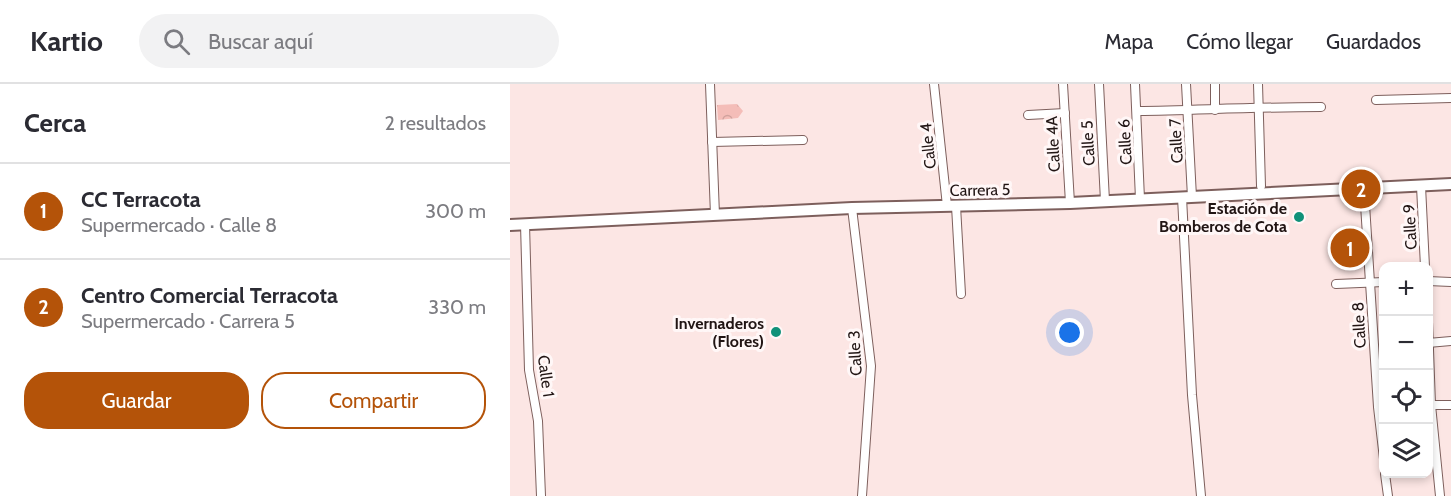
<!DOCTYPE html>
<html lang="es">
<head>
<meta charset="utf-8">
<style>
	:root { --surface:#fff; --page:#f2f2f3; --text:#2b2b33; --muted:#7c7c81; --line:#e1e1e2; --accent:#b45309 }
	body { margin:0; font-family:Cabin,sans-serif; background:var(--page); color:var(--text) }
	.controls { position:absolute; right:18px; bottom:18px; display:grid; overflow:hidden; border-radius:12px; box-shadow:0 3px 9px #0003 }
	.controls button { width:54px; height:54px; display:grid; place-items:center; padding:0; border:0; border-bottom:2px solid var(--line); background:var(--surface); color:var(--text); font:30px sans-serif }
	.you { position:absolute; left:560px; top:249px; width:21px; height:21px; margin:-15px; border:4px solid #fff; border-radius:50%; background:#1a73e8; box-shadow:0 0 0 9px #1a73e833 }
	.badge { display:grid; place-items:center; width:39px; height:39px; border-radius:50%; background:var(--accent); color:#fff; font-size:20px; font-weight:700 }
	.pin { position:absolute; translate:-50% -50%; border:3px solid #fff; box-shadow:0 2px 6px #0006 }
	.list { margin:0; padding:0; list-style:none }
	h2 { display:flex; justify-content:space-between; align-items:center; height:78px; margin:0; padding:0 24px; font-size:26px }
	h2 small { font-size:20px; font-weight:400; color:var(--muted) }
	.list li { display:grid; grid-template-columns:39px 1fr auto; gap:18px; align-items:center; box-sizing:border-box; height:96px; padding:0 24px; border-top:2px solid var(--line) }
	.list b { display:block; font-size:22px; white-space:nowrap }
	.list p { margin:0; font-size:20px; white-space:nowrap; color:var(--muted) }
	.list em { font-size:20px; font-style:normal; color:var(--muted) }
	.actions { display:flex; gap:12px; padding:18px 24px }
	.actions a { flex:1; padding:14px 0; border:2px solid var(--accent); border-radius:24px; text-align:center; font-size:21px; color:var(--accent) }
	.actions .main { background:var(--accent); color:#fff }
	.icon { flex:none; width:33px; height:33px; fill:none; stroke:currentColor; stroke-width:2; stroke-linecap:round; stroke-linejoin:round }
	.map { position:relative; flex:none; width:941px; height:412px; overflow:hidden }
	header { display:flex; align-items:center; gap:36px; box-sizing:border-box; height:84px; padding:0 30px; background:var(--surface); border-bottom:2px solid var(--line) }
	header strong { font-size:28px }
	nav { display:flex; gap:33px; margin-inline-start:auto; font-size:21px }
	.search { width:420px; height:54px; background:var(--page); display:flex; align-items:center; gap:15px; box-sizing:border-box; padding:0 21px; border-radius:33px; color:var(--muted); font-size:22px }
	main { display:flex }
	aside { flex:1; background:var(--surface) }
	.map>svg:first-child { display:block }
	.park { fill:url(#park-crowns) }
	.lines { fill:none; stroke-linecap:round; stroke-linejoin:round }
	.street-casing { stroke:#7d5f5c; stroke-width:10 }
	.secondary-casing { stroke:#7d5f5c; stroke-width:14 }
	.street { stroke:#fff; stroke-width:8 }
	.secondary { stroke:#fff; stroke-width:10 }
	.poi-dot { fill:#109179; stroke:#fff7f7; stroke-width:2 }
	.labels { text-anchor:middle; dominant-baseline:central; stroke-width:6; stroke-linejoin:round; paint-order:stroke }
	.street-label { font-size:16px; fill:#211514; stroke:#fff7f7 }
	.poi-label { font-size:16px; font-weight:bold; fill:#211514; stroke:#fff7f7; text-anchor:end }
</style>
</head>
<body>
<header>
<strong>Kartio</strong>
<div class="search"><svg class="icon" aria-label="search" viewBox="0 0 24 24"><circle cx="10" cy="10" r="6"/><path d="M15 15l6 6"/></svg>Buscar aquí</div>
<nav><a>Mapa</a><a>Cómo llegar</a><a>Guardados</a></nav>
</header>
<main>
<aside>
<h2>Cerca<small>2 resultados</small></h2>
<ul class="list">
<li><span class="badge">1</span><div><b>CC Terracota</b><p>Supermercado · Calle 8</p></div><em>300 m</em></li>
<li><span class="badge">2</span><div><b>Centro Comercial Terracota</b><p>Supermercado · Carrera 5</p></div><em>330 m</em></li>
</ul>
<div class="actions"><a class="main">Guardar</a><a>Compartir</a></div>
</aside>
<div class="map">
<svg width="941" height="412" viewBox="0 0 941 412">
	<defs>
		<pattern id="park-crowns" width="20" height="18" patternUnits="userSpaceOnUse" patternTransform="scale(1.5)"><rect width="20" height="18" fill="#f4bdb8"/><path d="M2 6a3 3 0 1 1 6 0M12 15a3 3 0 1 1 6 0" fill="none" stroke="#d1a29d"/></pattern>
	</defs>
	<rect width="100%" height="100%" fill="#fce6e4"/>
	<path class="park" d="M227,20L233,27L228,34L208,36L207,21Z"/>
	<g class="lines">
		<defs>
			<g id="street">
				<path d="M200,0L205,131"/>
				<path d="M424,0L437,122"/>
				<path d="M553,0L560,119"/>
				<path d="M589,0L595,117"/>
				<path d="M625,0L630,115"/>
				<path d="M676,0L682,113"/>
				<path d="M705,0V26"/>
				<path d="M748,0L751,102"/>
				<path d="M866,16L941,14"/>
				<path d="M627,27C688,26 749,23 811,23"/>
				<path d="M518,31L555,29"/>
				<path d="M202,58L293,56"/>
				<path d="M911,102L915,183"/>
				<path d="M854,105L868,323L874,375"/>
				<path d="M672,113L682,311L691,412"/>
				<path d="M446,122L451,210"/>
				<path d="M342,124L361,282L352,412"/>
				<path d="M15,140L19,286L28,337L31,412"/>
				<path d="M918,197L941,198"/>
				<path d="M826,200L874,198"/>
				<path d="M918,238L921,321L930,412"/>
				<path d="M918,259L941,257"/>
				<path d="M919,321H941"/>
				<path d="M875,390L878,412"/>
			</g>
			<path id="secondary" d="M0,141L342,124L560,119L941,100"/>
		</defs>
		<use href="#street" class="street-casing"/>
		<use href="#secondary" class="secondary-casing"/>
		<use href="#street" class="street"/>
		<use href="#secondary" class="secondary"/>
	</g>
	<g class="poi-dot">
		<circle cx="789" cy="133" r="6"/>
		<circle cx="266" cy="248" r="6"/>
	</g>
	<g class="labels">
		<g class="street-label">
			<text transform="translate(666 57) rotate(-93)">Calle 7</text>
			<text transform="translate(615 58) rotate(-93)">Calle 6</text>
			<text transform="translate(578 59) rotate(-93)">Calle 5</text>
			<text transform="translate(543 60) rotate(-93)">Calle 4A</text>
			<text transform="translate(418 62) rotate(-96)">Calle 4</text>
			<text transform="translate(470 106) rotate(-1)">Carrera 5</text>
			<text transform="translate(900 143) rotate(-93)">Calle 9</text>
			<text transform="translate(849 241) rotate(-93)">Calle 8</text>
			<text transform="translate(345 269) rotate(-93)">Calle 3</text>
			<text transform="translate(36 292) rotate(82)">Calle 1</text>
		</g>
		<g class="poi-label">
			<text x="777" y="124">Estación de<tspan x="777" dy="18">Bomberos de Cota</tspan></text>
			<text x="254" y="239">Invernaderos<tspan x="254" dy="18">(Flores)</tspan></text>
		</g>
	</g>
</svg>
<div class="controls">
<button>+</button>
<button>−</button>
<button><svg class="icon" aria-label="locate" viewBox="0 0 24 24"><circle cx="12" cy="12" r="6"/><path d="M12 2v4M12 18v4M2 12h4M18 12h4"/></svg></button>
<button><svg class="icon" aria-label="layers" viewBox="0 0 24 24"><path d="M12 4l9 5-9 5-9-5zM3 14l9 5 9-5"/></svg></button>
</div>
<div class="you"></div>
<div class="pin badge" style="left:840px;top:164px">1</div>
<div class="pin badge" style="left:851px;top:105px">2</div>
</div>
</main>
</body>
</html>
